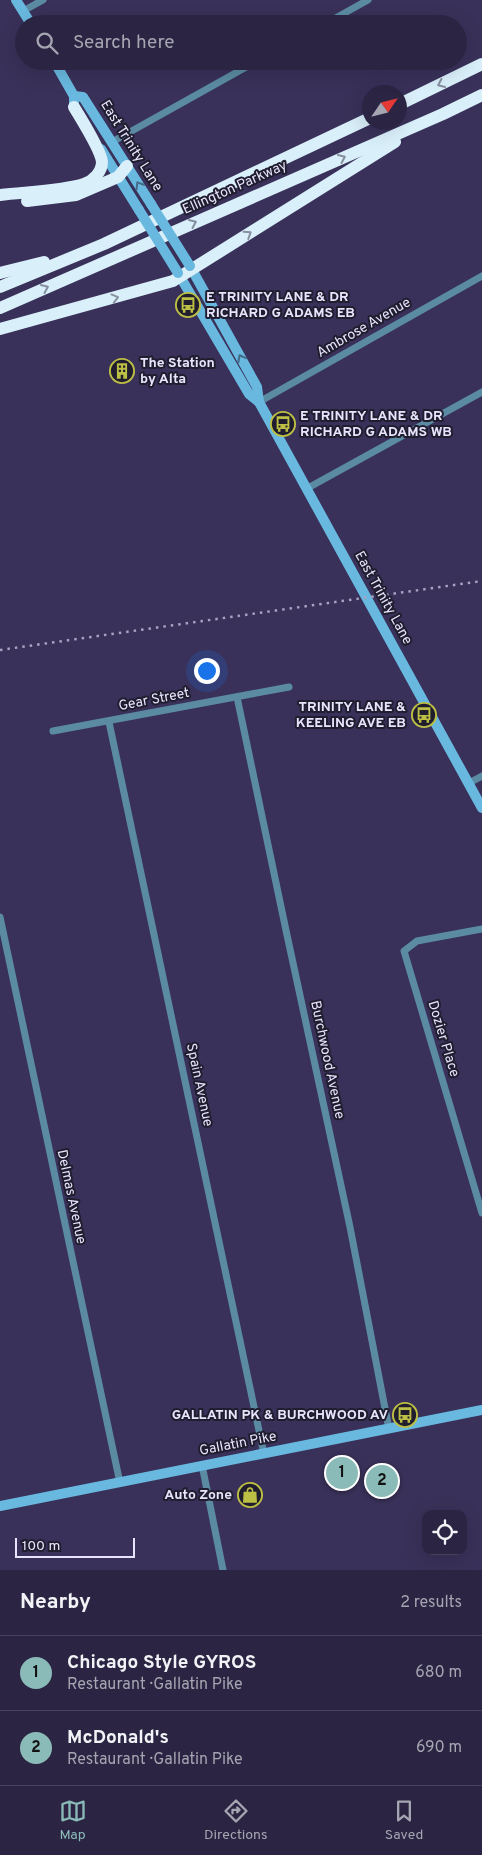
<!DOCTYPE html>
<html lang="en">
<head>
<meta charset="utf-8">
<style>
	:root { --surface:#2b2543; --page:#37314e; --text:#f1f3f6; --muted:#a6a5b2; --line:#47425c; --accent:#8bbbb9 }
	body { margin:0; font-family:Overpass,sans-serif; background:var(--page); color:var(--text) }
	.controls { position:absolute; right:15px; bottom:15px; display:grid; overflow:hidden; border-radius:10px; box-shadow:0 5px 20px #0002 }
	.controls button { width:45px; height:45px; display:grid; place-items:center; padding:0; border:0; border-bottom:1px solid var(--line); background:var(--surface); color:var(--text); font:25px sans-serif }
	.compass { position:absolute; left:362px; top:85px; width:45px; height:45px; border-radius:50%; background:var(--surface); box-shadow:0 5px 20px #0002; rotate:55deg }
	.scale { position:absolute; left:15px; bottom:12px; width:120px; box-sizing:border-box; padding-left:5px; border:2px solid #e7e4fd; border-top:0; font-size:14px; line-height:18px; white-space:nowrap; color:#e7e4fd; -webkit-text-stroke:4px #201d2f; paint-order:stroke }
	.you { position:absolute; left:206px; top:670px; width:18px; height:18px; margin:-12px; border:4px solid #fff; border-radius:50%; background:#1a73e8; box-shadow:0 0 0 8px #1a73e833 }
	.badge { display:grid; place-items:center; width:32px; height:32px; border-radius:50%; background:var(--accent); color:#111; font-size:16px; font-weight:700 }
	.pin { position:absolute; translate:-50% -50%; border:2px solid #fff; box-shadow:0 1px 5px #0006 }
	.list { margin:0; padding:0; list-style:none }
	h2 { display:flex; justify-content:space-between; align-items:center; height:65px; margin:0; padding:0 20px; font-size:21px }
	h2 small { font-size:16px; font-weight:400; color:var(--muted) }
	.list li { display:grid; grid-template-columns:32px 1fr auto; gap:15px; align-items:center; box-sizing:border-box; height:75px; padding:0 20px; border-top:1px solid var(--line) }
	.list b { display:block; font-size:19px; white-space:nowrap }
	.list p { margin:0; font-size:16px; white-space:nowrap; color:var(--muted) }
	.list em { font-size:16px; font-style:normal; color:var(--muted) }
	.icon { flex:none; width:28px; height:28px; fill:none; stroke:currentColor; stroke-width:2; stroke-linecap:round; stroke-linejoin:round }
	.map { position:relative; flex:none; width:482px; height:1570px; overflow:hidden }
	.search { position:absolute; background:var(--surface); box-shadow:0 5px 20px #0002; left:15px; right:15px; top:15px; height:55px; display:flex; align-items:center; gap:12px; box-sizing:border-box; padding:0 18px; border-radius:28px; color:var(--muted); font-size:19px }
	.sheet { height:215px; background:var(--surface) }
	nav { display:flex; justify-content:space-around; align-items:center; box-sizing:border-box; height:70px; border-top:1px solid var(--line); background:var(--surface); font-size:14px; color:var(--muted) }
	nav a { display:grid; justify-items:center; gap:2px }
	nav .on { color:var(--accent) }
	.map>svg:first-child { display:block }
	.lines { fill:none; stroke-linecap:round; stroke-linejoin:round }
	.street { stroke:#5b8ba3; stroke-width:7 }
	.secondary { stroke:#69b8df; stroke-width:10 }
	.highway { stroke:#d9effa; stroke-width:12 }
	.rail { stroke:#a7a2c1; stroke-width:2.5; stroke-dasharray:2.5 5; stroke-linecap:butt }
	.secondary-bridge { stroke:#69b8df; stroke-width:10 }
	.oneway { stroke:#86909f }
	.oneway2 { stroke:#446a87 }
	.labels { text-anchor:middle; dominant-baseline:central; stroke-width:4; stroke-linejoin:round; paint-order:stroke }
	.street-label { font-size:14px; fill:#e7e4fd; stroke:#201d2f }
	.poi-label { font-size:14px; font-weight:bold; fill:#e7e4fd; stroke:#201d2f; text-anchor:start }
</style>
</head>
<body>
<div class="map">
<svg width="482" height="1570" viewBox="0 0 482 1570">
	<rect width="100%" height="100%" fill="#393159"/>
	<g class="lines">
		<g class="street">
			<path d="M23,11L43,0"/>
			<path d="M325,24L368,0"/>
			<path d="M112,142L257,61"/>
			<path d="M259,402L482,276"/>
			<path d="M306,489L482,392"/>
			<path d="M237,697L287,935L350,1227L389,1429"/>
			<path d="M109,722L264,1454"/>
			<path d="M53,731L289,687"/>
			<path d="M469,783L482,776"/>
			<path d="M0,917L120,1483"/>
			<path d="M482,929L417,941L404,951L482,1213"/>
			<path d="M202,1465L223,1570"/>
		</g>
		<g class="secondary">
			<path d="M16,0L31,24"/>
			<path d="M54,61L74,96V107L77,112"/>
			<path d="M74,96L83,97L151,204"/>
			<path d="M101,149L139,210"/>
			<path d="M190,266L257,387L259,402"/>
			<path d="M178,273L249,394L259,402L482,808"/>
			<path d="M0,1506L482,1410"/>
		</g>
		<g class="highway">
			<path d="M400,104L482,64"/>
			<path d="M0,195C24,192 63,191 84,184C93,181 102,172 102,162C101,150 81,119 74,107"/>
			<path d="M27,201L76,195L118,177L127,166"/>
			<path d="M0,273L44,262"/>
			<path d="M0,287L104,244L370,118"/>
			<path d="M0,308L443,114L482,95"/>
			<path d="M0,329L173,281L395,142"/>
		</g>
		<path class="rail" d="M0,650L482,581"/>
		<g class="secondary-bridge">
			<path d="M151,204L190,266"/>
			<path d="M139,210L178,273"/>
		</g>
	</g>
	<defs><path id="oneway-chevron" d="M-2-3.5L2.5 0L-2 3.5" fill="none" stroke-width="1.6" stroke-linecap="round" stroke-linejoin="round" transform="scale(1.25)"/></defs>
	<g class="oneway">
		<use href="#oneway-chevron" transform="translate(441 84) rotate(155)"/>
		<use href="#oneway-chevron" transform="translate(342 158) rotate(-24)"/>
		<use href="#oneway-chevron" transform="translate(193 223) rotate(-24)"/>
		<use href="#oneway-chevron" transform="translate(248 234) rotate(-33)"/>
		<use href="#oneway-chevron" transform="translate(45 288) rotate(-24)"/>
		<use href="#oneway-chevron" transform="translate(115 298) rotate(-15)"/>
	</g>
	<g class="oneway2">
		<use href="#oneway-chevron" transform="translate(139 185) rotate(-122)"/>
		<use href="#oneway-chevron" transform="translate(241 358) rotate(-118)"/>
	</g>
	<defs>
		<symbol id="bus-ring" viewBox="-11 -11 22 22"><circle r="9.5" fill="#201d2f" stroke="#bcbf44" stroke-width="1.5"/><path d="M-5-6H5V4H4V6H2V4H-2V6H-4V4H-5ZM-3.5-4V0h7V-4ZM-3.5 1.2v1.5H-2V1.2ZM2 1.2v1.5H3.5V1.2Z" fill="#bcbf44"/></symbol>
		<symbol id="building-ring" viewBox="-11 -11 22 22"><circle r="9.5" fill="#201d2f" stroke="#bcbf44" stroke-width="1.5"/><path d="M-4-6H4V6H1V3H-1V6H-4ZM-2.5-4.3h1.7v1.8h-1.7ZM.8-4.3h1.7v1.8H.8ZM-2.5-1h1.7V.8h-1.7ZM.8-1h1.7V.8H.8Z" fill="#bcbf44"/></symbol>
		<symbol id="shop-ring" viewBox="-11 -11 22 22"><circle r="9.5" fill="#201d2f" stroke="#bcbf44" stroke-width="1.5"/><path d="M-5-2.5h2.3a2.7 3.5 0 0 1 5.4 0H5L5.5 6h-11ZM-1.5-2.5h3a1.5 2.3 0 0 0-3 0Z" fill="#bcbf44"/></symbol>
	</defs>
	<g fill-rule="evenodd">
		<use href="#bus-ring" x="174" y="291" width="28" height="28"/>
		<use href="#building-ring" x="108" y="357" width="28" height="28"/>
		<use href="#bus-ring" x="269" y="410" width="28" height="28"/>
		<use href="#bus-ring" x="410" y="701" width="28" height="28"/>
		<use href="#bus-ring" x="391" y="1401" width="28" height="28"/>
		<use href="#shop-ring" x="236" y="1481" width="28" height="28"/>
	</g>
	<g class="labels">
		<g class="street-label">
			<text transform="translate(131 146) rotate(58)">East Trinity Lane</text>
			<text transform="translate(235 188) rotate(-24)">Ellington Parkway</text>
			<text transform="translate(364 328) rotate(-30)">Ambrose Avenue</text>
			<text transform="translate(383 598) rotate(61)">East Trinity Lane</text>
			<text transform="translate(154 700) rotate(-11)">Gear Street</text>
			<text transform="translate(443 1039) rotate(73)">Dozier Place</text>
			<text transform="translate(327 1060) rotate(78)">Burchwood Avenue</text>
			<text transform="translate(199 1085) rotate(78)">Spain Avenue</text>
			<text transform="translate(71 1197) rotate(78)">Delmas Avenue</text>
			<text transform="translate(238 1444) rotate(-11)">Gallatin Pike</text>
		</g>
		<g class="poi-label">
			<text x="206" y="297">E TRINITY LANE &amp; DR<tspan x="206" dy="16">RICHARD G ADAMS EB</tspan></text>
			<text x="140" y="363">The Station<tspan x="140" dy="16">by Alta</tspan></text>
			<text x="300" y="416">E TRINITY LANE &amp; DR<tspan x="300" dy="16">RICHARD G ADAMS WB</tspan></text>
			<text x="406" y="707" text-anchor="end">TRINITY LANE &amp;<tspan x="406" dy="16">KEELING AVE EB</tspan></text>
			<text x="388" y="1415" text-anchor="end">GALLATIN PK &amp; BURCHWOOD AV</text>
			<text x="232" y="1495" text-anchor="end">Auto Zone</text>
		</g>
	</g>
</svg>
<div class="controls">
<button><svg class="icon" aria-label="locate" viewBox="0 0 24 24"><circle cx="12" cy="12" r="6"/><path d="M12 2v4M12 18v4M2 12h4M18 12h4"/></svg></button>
</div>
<svg class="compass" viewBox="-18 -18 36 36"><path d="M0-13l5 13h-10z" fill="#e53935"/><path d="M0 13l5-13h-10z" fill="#a6a5b2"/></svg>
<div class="scale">100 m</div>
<div class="you"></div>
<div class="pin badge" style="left:342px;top:1473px">1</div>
<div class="pin badge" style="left:382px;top:1481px">2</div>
<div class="search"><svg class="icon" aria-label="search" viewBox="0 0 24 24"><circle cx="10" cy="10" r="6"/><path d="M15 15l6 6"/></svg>Search here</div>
</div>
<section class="sheet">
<h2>Nearby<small>2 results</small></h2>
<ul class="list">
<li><span class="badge">1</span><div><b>Chicago Style GYROS</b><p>Restaurant · Gallatin Pike</p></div><em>680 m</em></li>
<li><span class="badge">2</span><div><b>McDonald's</b><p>Restaurant · Gallatin Pike</p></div><em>690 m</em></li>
</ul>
</section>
<nav>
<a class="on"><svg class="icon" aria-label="map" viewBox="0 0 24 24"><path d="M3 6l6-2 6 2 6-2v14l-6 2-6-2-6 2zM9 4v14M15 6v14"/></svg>Map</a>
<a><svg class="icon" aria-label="directions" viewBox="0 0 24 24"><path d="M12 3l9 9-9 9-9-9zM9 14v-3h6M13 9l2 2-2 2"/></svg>Directions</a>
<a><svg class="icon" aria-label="saved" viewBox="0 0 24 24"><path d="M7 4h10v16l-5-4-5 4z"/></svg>Saved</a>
</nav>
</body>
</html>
